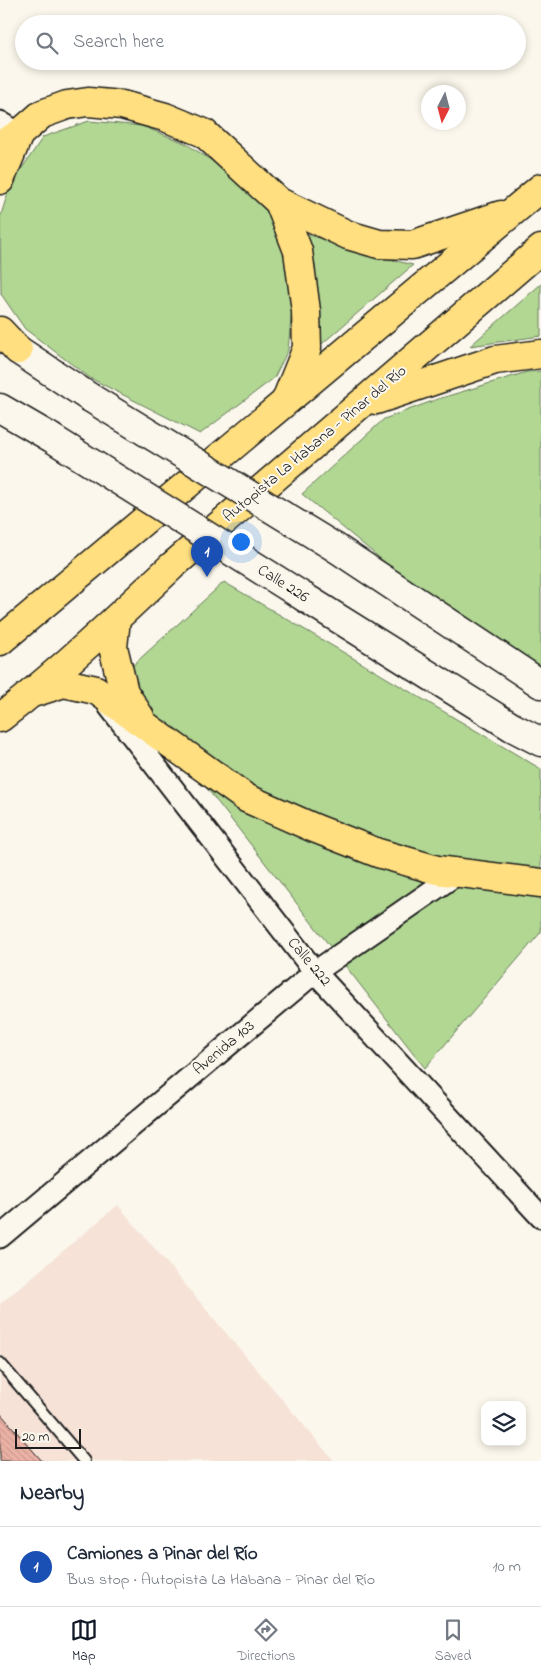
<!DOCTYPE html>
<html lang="en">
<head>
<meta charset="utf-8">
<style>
	:root { --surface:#fff; --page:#f2f2f3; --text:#1f2937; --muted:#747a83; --line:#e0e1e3; --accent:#111827 }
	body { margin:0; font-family:"Indie Flower",sans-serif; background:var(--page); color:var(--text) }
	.controls { position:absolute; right:15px; bottom:15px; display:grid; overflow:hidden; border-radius:10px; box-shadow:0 2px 8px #0003 }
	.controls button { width:45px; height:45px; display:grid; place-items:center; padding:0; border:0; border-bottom:1px solid var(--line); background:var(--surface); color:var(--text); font:25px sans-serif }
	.compass { position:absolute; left:421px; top:85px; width:45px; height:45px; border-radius:50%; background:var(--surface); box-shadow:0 2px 8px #0003; rotate:186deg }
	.scale { position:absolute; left:15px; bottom:12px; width:66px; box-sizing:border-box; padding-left:5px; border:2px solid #1c1c1c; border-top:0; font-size:14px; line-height:18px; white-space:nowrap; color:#1c1c1c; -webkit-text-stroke:4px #fbf7ec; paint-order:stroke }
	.you { position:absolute; left:240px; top:541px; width:18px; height:18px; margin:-12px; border:4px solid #fff; border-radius:50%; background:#1a73e8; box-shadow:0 0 0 8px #1a73e833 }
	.badge { display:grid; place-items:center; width:32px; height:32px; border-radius:50%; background:var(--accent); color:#fff; font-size:16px; font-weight:700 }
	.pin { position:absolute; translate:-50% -41px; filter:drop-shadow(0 1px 2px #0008) }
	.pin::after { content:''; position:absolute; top:26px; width:18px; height:15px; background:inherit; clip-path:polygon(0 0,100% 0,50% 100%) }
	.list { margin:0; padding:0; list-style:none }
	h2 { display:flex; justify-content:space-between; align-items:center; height:65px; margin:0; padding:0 20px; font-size:21px }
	h2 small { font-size:16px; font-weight:400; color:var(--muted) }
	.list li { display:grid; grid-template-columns:32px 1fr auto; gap:15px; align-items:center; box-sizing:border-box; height:80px; padding:0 20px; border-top:1px solid var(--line) }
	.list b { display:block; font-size:19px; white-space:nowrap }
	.list p { margin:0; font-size:16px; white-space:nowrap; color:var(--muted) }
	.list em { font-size:16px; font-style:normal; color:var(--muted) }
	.icon { flex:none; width:28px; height:28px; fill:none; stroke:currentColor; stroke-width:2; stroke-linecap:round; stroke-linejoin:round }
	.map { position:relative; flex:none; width:541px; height:1461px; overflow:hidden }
	.search { position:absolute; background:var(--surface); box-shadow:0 2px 8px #0003; left:15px; right:15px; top:15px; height:55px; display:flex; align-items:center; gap:12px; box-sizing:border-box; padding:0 18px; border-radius:28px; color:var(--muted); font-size:19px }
	.sheet { height:145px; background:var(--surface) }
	nav { display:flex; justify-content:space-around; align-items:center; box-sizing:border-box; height:70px; border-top:1px solid var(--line); background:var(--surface); font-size:14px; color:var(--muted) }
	nav a { display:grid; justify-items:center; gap:2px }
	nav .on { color:var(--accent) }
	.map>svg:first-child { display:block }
	.built { fill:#f6e2d7 }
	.green { fill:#b1d793; stroke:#667a58 }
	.building { fill:url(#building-back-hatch); stroke:#1c1c1c }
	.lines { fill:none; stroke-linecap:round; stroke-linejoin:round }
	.lane-casing { stroke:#1c1c1c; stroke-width:14 }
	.street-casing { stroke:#1c1c1c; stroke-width:25 }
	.secondary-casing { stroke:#1c1c1c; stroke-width:31 }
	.highway-casing { stroke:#1c1c1c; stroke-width:31 }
	.lane { stroke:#fbf7ec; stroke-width:10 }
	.street { stroke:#fbf7ec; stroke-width:21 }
	.secondary { stroke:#fbf7ec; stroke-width:28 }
	.highway { stroke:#ffdf80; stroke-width:28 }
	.secondary-bridge-casing { stroke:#1c1c1c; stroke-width:31; stroke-linecap:butt }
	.secondary-bridge { stroke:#fbf7ec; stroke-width:28 }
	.labels { text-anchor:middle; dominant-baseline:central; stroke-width:4; stroke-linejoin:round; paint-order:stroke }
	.street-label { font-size:16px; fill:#1c1c1c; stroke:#fbf7ec }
</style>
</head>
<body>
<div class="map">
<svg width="541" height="1461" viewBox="0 0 541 1461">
	<defs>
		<pattern id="building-back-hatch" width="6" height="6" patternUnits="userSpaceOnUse" patternTransform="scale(1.25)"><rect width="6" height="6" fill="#ecb2a6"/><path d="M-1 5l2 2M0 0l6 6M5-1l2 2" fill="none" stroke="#ca988e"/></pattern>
	</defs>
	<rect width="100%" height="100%" fill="#fbf7ec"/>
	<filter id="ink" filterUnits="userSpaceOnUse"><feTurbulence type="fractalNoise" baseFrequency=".02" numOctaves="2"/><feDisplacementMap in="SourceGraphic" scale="10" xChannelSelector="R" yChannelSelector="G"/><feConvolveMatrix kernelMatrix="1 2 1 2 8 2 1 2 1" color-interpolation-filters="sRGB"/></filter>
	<g filter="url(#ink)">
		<path class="built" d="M118,1205L334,1461H0V1304Z"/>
		<g class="green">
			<path d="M89,121L142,126L185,143L229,172L272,214L287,254L293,299L288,350L274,378L200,434L90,378L25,329L1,294L0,218L10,186L43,137Z"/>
			<path d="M304,233L356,251L413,265L316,349Z"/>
			<path d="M541,284V336L470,346Z"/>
			<path d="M541,371V666L387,564L302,494L384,419L438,399L527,372Z"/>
			<path d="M224,582L541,769V932L425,1068L120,677Z"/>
		</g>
		<path class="building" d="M0,1413L42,1461H0Z"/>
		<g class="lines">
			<defs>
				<path id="lane" d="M0,1363L84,1461"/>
				<g id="street">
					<path d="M0,122L19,134"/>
					<path d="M109,706L315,972L541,1217"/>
					<path d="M0,1237L315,972L458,873"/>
				</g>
				<g id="secondary">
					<path d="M18,350L89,397"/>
					<path d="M0,408L50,437"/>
					<path d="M336,548L541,684"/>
					<path d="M304,597L512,727L541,742"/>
				</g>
				<g id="highway">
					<path d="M0,145L19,134L42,114L67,105L88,102L122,105L165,117L204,133L279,202L348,235L379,244L412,245L501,215"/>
					<path d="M0,180L19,134"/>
					<path d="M279,202L298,251L306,311L307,348L286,400"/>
					<path d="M0,331L18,350"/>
					<path d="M376,400L495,360L541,354"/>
					<path d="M116,619L113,647L124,692L140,717"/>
					<path d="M0,641L541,188"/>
					<path d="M36,692L64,683L96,690L246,798L314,828L378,853L437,870L541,883"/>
					<path d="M0,718C61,671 116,619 172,566L541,249"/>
				</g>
			</defs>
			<use href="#lane" class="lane-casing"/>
			<use href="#street" class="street-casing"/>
			<use href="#secondary" class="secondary-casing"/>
			<use href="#highway" class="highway-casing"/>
			<use href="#lane" class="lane"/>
			<use href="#street" class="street"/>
			<use href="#secondary" class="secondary"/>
			<use href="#highway" class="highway"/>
			<defs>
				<g id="secondary-bridge">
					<path d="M89,397L336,548"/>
					<path d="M50,437L304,597"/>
				</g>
			</defs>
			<use href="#secondary-bridge" class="secondary-bridge-casing"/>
			<use href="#secondary-bridge" class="secondary-bridge"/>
		</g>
	</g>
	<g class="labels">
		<g class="street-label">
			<text transform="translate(315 444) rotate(-40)">Autopista La Habana - Pinar del Río</text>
			<text transform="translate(283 584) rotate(32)">Calle 226</text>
			<text transform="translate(309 962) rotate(50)">Calle 222</text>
			<text transform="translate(224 1048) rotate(-40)">Avenida 103</text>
		</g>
	</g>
</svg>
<div class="controls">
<button><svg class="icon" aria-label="layers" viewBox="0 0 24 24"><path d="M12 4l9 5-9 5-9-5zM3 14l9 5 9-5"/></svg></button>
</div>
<svg class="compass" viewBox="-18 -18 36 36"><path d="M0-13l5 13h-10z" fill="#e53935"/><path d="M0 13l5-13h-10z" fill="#747a83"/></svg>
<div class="scale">20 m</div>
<div class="you"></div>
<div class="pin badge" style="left:207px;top:577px;background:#1a4fb4">1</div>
<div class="search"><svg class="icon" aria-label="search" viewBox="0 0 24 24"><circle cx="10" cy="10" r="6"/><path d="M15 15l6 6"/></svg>Search here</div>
</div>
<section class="sheet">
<h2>Nearby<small></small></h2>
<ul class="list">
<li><span class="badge" style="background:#1a4fb4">1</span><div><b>Camiones a Pinar del Río</b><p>Bus stop · Autopista La Habana - Pinar del Río</p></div><em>10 m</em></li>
</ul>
</section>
<nav>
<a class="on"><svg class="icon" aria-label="map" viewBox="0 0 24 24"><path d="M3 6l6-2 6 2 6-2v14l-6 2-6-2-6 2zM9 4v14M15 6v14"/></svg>Map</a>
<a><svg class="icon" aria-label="directions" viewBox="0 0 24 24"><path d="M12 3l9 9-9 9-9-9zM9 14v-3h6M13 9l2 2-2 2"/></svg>Directions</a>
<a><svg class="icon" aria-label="saved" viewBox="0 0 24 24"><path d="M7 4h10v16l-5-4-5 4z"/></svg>Saved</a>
</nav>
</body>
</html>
